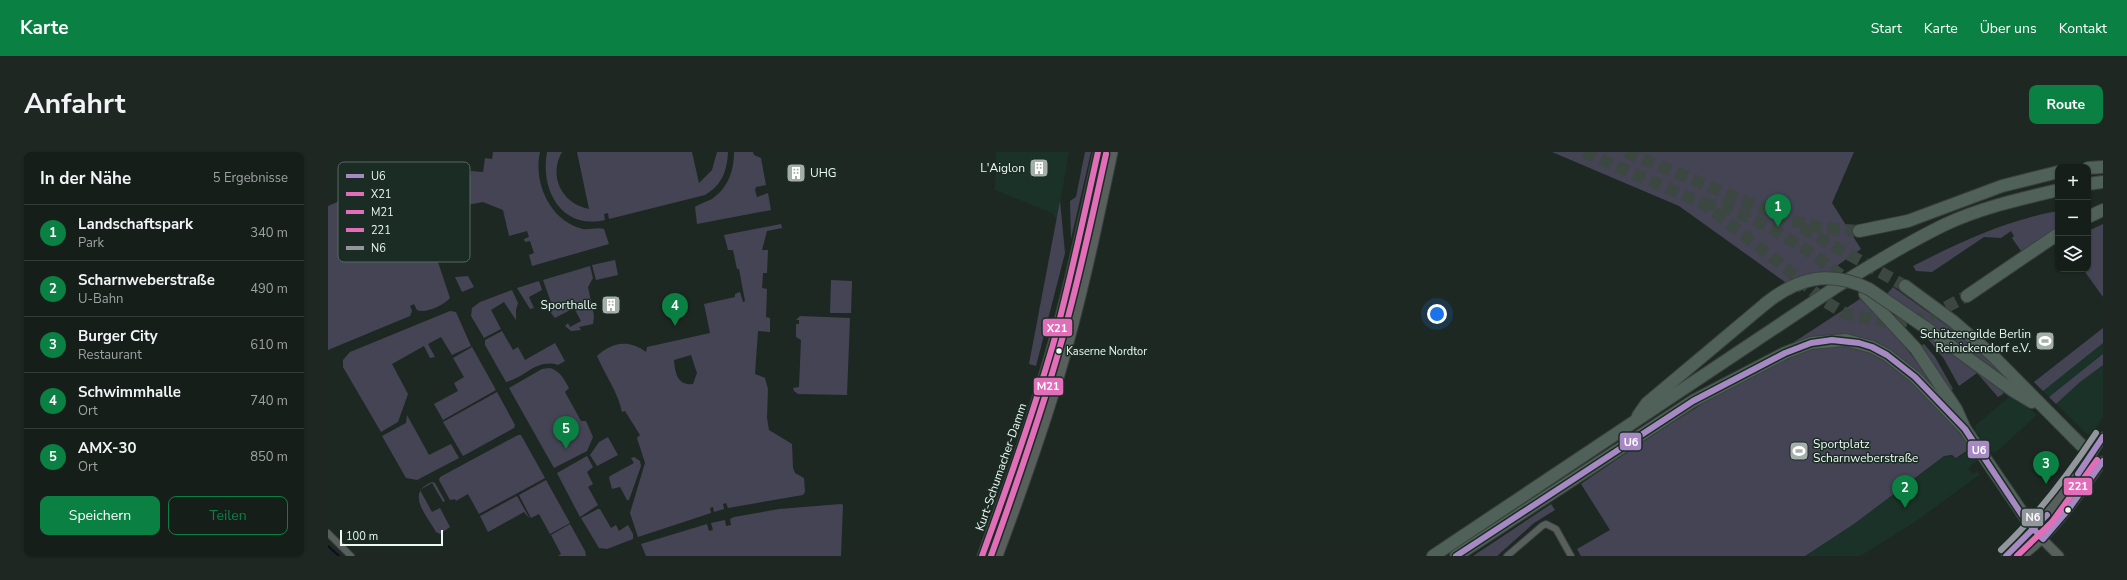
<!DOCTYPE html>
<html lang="de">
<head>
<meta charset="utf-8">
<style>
	:root { --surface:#161e1a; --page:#1f2723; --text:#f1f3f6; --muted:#9ea2a2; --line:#353c39; --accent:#0b8043 }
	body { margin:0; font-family:"Nunito Sans",sans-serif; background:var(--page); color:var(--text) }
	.controls { position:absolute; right:12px; top:12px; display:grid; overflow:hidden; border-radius:8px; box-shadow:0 1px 3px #0004 }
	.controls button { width:36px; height:36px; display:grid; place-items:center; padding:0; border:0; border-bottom:1px solid var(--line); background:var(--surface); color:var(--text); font:20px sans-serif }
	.scale { position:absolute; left:12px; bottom:10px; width:103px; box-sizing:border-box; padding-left:4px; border:2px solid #ecf8f2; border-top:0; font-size:11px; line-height:14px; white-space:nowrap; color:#ecf8f2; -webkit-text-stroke:3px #1a2c24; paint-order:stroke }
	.you { position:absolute; left:1109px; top:162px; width:14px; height:14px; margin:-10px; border:3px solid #fff; border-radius:50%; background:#1a73e8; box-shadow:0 0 0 6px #1a73e833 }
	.badge { display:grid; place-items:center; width:26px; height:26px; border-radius:50%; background:var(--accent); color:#fff; font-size:13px; font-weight:700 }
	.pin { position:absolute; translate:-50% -33px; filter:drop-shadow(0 1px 2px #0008) }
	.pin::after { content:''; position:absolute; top:21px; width:14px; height:12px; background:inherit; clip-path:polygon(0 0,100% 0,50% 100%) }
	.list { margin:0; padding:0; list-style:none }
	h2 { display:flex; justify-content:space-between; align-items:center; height:52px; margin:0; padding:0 16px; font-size:17px }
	h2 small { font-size:13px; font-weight:400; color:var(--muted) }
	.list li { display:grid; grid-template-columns:26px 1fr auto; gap:12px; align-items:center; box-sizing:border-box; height:56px; padding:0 16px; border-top:1px solid var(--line) }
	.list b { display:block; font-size:15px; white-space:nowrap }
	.list p { margin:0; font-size:13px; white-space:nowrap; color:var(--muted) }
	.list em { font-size:13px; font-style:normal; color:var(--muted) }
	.actions { display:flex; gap:8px; padding:12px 16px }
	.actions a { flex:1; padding:9px 0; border:1px solid var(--accent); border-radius:8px; text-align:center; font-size:14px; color:var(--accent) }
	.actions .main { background:var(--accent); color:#fff }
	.icon { flex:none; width:22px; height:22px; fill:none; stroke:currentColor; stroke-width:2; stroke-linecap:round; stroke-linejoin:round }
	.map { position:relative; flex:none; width:1775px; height:404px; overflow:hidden; border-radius:8px }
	header { display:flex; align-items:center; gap:24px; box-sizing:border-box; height:56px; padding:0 20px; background:var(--accent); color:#fff }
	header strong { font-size:19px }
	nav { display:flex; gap:22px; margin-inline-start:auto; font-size:14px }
	.intro { display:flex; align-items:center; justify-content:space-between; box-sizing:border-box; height:96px; padding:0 24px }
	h1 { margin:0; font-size:28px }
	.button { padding:10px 18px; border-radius:8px; background:var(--accent); color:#fff; font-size:14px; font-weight:700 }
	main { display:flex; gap:24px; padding:0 24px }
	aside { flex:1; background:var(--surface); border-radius:8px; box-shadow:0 1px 3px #0004 }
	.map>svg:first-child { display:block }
	.built { fill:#1a3227 }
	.green { fill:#454455; fill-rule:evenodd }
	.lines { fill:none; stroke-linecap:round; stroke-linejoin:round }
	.stream { stroke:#0f0a22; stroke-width:2 }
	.motorway-tunnel { stroke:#3d4742; stroke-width:12; stroke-dasharray:12 6; stroke-linecap:butt }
	.pedestrian-casing { stroke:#3a423e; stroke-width:6 }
	.minor-casing { stroke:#3a423e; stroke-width:8 }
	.secondary-casing { stroke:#3a423e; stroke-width:11 }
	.motorway-casing { stroke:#3a423e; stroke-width:14 }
	.pedestrian { stroke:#585f5c; stroke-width:4.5 }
	.minor { stroke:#585f5c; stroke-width:6 }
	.secondary { stroke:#585f5c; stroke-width:9 }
	.motorway { stroke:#4f6159; stroke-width:12 }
	.motorway-bridge-casing { stroke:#3a423e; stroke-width:14; stroke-linecap:butt }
	.motorway-bridge { stroke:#4f6159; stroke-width:12 }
	.bus-1-casing { stroke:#1a2c24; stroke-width:9 }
	.bus-2-casing { stroke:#1a2c24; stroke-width:9 }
	.bus-3-casing { stroke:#1a2c24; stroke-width:9 }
	.bus-4-casing { stroke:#1a2c24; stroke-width:9 }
	.bus-5-casing { stroke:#1a2c24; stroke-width:9 }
	.bus-1 { stroke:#a688c3; stroke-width:6 }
	.bus-2 { stroke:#e26db8; stroke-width:6 }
	.bus-3 { stroke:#e26db8; stroke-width:6 }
	.bus-4 { stroke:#e26db8; stroke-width:6 }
	.bus-5 { stroke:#93969d; stroke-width:6 }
	.bus-dot { fill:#ecf8f2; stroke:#1a2c24; stroke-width:1.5 }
	.labels { text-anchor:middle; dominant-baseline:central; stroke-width:3; stroke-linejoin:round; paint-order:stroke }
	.bus-label { font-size:11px; fill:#ecf8f2; stroke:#1a2c24; text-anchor:start }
	.poi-label { font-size:12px; fill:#ecf8f2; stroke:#1a2c24; text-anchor:end }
	.street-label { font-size:12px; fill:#ecf8f2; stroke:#1a2c24 }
	.key { fill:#1a2c24; stroke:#596962; stroke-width:1 }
	.key-label { font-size:11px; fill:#ecf8f2 }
	.line-badge { stroke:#1a2c24; stroke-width:1.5 }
	.badge-label { font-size:11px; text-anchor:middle; font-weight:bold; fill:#fff }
</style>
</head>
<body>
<header>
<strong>Karte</strong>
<nav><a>Start</a><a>Karte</a><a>Über uns</a><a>Kontakt</a></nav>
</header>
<div class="intro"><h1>Anfahrt</h1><a class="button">Route</a></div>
<main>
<aside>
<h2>In der Nähe<small>5 Ergebnisse</small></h2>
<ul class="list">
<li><span class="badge">1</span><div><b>Landschaftspark</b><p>Park</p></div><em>340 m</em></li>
<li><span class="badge">2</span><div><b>Scharnweberstraße</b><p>U-Bahn</p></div><em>490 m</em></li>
<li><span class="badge">3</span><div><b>Burger City</b><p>Restaurant</p></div><em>610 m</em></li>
<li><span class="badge">4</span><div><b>Schwimmhalle</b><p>Ort</p></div><em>740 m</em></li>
<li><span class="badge">5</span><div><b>AMX-30</b><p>Ort</p></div><em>850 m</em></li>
</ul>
<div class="actions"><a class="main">Speichern</a><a>Teilen</a></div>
</aside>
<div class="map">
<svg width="1775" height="404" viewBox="0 0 1775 404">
	<rect width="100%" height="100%" fill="#1e2823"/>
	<g class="built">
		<path d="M668,0H741L729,69L724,61L667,38Z"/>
		<path d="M1775,176V265L1764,281L1759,282L1706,230Z"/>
		<path d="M1681,245H1687L1709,263L1667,301L1662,299L1654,288L1647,278L1648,273Z"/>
		<path d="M1642,297L1649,308L1640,317L1645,322L1649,319L1651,323L1584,372L1532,404H1477L1526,372L1616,304L1632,305Z"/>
	</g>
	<g class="green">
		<path d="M165,0H212C205,31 222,69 255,77C262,78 270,75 276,77L281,92L204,114L201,103L206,101L202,89L197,90L196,87L201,85L199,79L181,84L175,58L155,50L139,53L138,49L143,19L155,20L157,6L164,7Z"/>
		<path d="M219,0H234C220,24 234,52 261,57L249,0H364L371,31L384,18L389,0H400C399,19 394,33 377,43L281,67L280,61L276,62L277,68C234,78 212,39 219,0Z"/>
		<path d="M406,0H425L426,3L433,6L438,33L428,35L427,38L429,45L440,41L443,58L369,72L367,55C371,52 378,50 384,47C400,36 406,19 406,0Z"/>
		<path d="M757,0H763L743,87L742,49L748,45Z"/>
		<path d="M774,0H780L752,124L728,215L723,213L741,146Z"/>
		<path d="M1224,0H1526L1504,51L1533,97L1471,140L1351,54Z"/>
		<path d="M49,33L75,37C81,34 84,34 90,37L99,77L122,146C116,153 97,162 89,158L86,152L82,154L84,159L82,164L0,198V54Z"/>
		<path d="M732,49L737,101L708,214L701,212Z"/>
		<path d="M1730,59V75L1693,99L1684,86L1686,84L1683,79L1673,86L1656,85L1604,120L1588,119L1585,114C1632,90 1678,68 1730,59Z"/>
		<path d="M453,72L454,76L439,79L434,98H440L439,121H435L434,136L439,137L438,165L442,166V180L430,179L427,222L437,226L440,237L439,266L441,278L464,292L465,316L467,321L476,326L477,340L475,343L400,356L398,351L395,352L396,357L386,360L385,355L382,356L383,361L310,385L302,361L317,311L309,286L312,283L297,259L294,260C290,240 277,223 269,204C284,190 301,187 318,200L319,195L382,181L376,152L407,145V142L412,140L415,150L417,149L411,117H409L405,98H400L396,83ZM363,203L369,221L365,232C349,234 347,220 346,208Z"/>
		<path d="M1775,72V145L1755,117H1760V79Z"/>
		<path d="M287,108L290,123L268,128L264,113Z"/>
		<path d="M262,114L265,126L260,135L266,164L265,172L251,175L253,178L243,179L237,174L240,171L242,175L253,169L246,156L227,166L223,161L225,156L215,128Z"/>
		<path d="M140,124L146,135L134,140L127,125Z"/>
		<path d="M503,128L524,129L523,161H502Z"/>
		<path d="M211,129L214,138L201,145L206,156L202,157L189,136Z"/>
		<path d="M1565,135L1639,188L1689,235L1559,142Z"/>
		<path d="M184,138L190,151L188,158V168L176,150L163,158L173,177L156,186L143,164L144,156L152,150Z"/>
		<path d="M1532,147C1566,177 1591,212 1617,249L1539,188L1457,196Z"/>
		<path d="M122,159L128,160L143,194L124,203L113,185L100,192L107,205L102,206L96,194L64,212L80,242L70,270L53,280L15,215V208L22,200Z"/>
		<path d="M472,164L522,166L519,243L470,242L466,239L465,236L471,235L473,188L468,185V172H471V168H468Z"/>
		<path d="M1775,176V191L1715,239L1706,230Z"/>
		<path d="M174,179L185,198L190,195L197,208L227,191L237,209L230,213C209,206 196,226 178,230L157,193V188Z"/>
		<path d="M1603,184L1675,238V242L1670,245L1649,221L1631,234L1616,207L1600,187Z"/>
		<path d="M1596,192L1607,205L1625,237L1623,238L1593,194Z"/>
		<path d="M1492,193C1509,194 1528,194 1544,200C1578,215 1621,266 1643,296L1628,306L1624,303L1616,304L1526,372L1477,404H1253L1249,397L1282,378L1253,332C1328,281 1406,226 1492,193Z"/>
		<path d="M144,195L168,238L115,268L106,252L130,239L126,231L136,225L125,206Z"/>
		<path d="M1775,202V213L1752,230L1728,252L1721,245Z"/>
		<path d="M222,216C232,219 236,227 241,236L237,240L253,269H258L265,285L259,299L226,316L181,236L214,217Z"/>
		<path d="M718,233L719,235L694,315L691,329L664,404H660Z"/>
		<path d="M169,240L187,273L186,276L135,304L115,270Z"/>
		<path d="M79,263L101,303L123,292L131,306L89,328L78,326L54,284L78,271Z"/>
		<path d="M190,283H193L217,326L151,362L140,342L128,349L127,347L122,348L111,328L112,325Z"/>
		<path d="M280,285L290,303L269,314L262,303L271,290Z"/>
		<path d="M259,304L265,315L259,320L265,332L260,335L270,353L252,365L229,321Z"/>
		<path d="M306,305L312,309L313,314L301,348H299L292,335L284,337L281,326L282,324L306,311L303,306Z"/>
		<path d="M1758,319L1761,321L1723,370L1721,368Z"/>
		<path d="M218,328L242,371L222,382L211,362L203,366L191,343Z"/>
		<path d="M104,330L107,331L117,349L115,350L104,331L92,338L104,360L112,356L122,375L112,382L108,380C98,362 77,341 104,330Z"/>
		<path d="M189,344L202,367L196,360L160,380L152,364Z"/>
		<path d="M513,352L515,353L513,404H318L313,392L379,372L381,379L385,378L383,371L397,368L398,374L403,373L402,367L406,365L451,357Z"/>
		<path d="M1223,352L1227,358L1206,371L1169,404H1145Z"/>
		<path d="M270,357H272L283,376L288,373L291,379L300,373L305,382V387L279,397L271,396L253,366Z"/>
		<path d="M242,372L257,399L258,404H230L233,402L223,383Z"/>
	</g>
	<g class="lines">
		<path class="stream" d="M0,394L11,404"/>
		<g class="motorway-tunnel">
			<path d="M1256,0L1376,52L1454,113L1498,150L1518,162L1560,170L1588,168L1603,163L1639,144"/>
			<path d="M1298,0L1462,68L1494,76L1531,79"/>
			<path d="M1376,52L1396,54L1443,76L1485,102L1524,132"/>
			<path d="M1474,76L1577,134"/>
		</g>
		<defs>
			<circle id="pedestrian" cx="1720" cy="371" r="2"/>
			<g id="minor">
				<path d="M0,381L23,404"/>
				<path d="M1179,404L1214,374L1218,372L1228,377L1243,404"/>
			</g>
			<g id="secondary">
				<path d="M1711,384L1731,404"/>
				<path d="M654,404C677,341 700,279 718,215C739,144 754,72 770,0"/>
				<path d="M670,404C692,345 713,286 731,226C753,152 769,76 785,0"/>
				<path d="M1678,404C1717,370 1747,328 1775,285"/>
				<path d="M1694,404C1728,378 1750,344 1775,309"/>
			</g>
			<g id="motorway">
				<path d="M1760,16L1775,15"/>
				<path d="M1760,32L1775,30"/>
				<path d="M1760,65L1775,58"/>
				<path d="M1531,79L1580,69L1674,34L1730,20"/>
				<path d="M1577,134L1626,170L1664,203L1763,303"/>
				<path d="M1537,142L1588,197L1628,257L1637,277L1706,378"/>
				<path d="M1639,144L1730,82"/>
				<path d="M1604,180L1684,238L1704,250"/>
				<path d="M1310,264L1319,251L1437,152"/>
				<path d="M1105,404L1508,135C1543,113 1579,91 1616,73C1652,56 1692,47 1730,38"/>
				<path d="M1128,404L1365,249L1457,201L1483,191L1518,188L1544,195L1559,203L1587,225L1637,277"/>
			</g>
		</defs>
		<use href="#pedestrian" class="pedestrian-casing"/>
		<use href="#minor" class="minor-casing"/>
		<use href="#secondary" class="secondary-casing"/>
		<use href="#motorway" class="motorway-casing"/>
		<use href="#pedestrian" class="pedestrian"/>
		<use href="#minor" class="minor"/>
		<use href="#secondary" class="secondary"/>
		<use href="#motorway" class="motorway"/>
		<defs>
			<path id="motorway-bridge" d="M1437,152C1470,125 1502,118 1541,137L1604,180"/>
		</defs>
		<use href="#motorway-bridge" class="motorway-bridge-casing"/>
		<use href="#motorway-bridge" class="motorway-bridge"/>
		<defs>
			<g id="bus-1">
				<path d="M1750,322L1775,285"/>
				<path d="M1128,404L1365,249L1457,201L1483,191L1504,188L1531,191L1544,195L1559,203L1587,225L1637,277L1698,369L1715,387L1740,358L1775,309"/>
				<path d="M1678,404L1719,363"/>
			</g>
			<path id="bus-2" d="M654,404C680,333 705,262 726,189C743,126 756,63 770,0"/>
			<path id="bus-3" d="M663,404C688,334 713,263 733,191C751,128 764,65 778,2"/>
			<path id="bus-4" d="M1689,404L1724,370L1769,308"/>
			<path id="bus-5" d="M1673,398C1710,363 1740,323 1768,281"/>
		</defs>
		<use href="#bus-1" class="bus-1-casing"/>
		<use href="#bus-2" class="bus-2-casing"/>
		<use href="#bus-3" class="bus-3-casing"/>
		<use href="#bus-4" class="bus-4-casing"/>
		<use href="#bus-5" class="bus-5-casing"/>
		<use href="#bus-1" class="bus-1"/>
		<use href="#bus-2" class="bus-2"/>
		<use href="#bus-3" class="bus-3"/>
		<use href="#bus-4" class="bus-4"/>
		<use href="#bus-5" class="bus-5"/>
	</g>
	<defs>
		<symbol id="building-square" viewBox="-11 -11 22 22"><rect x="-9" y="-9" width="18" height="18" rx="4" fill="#a4afaa" stroke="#1a2c24"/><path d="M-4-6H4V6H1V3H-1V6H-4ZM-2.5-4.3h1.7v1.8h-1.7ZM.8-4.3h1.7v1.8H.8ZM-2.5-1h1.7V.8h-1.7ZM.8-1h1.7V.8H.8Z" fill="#fff"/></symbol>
		<symbol id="stadium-square" viewBox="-11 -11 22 22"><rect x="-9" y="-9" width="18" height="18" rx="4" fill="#a4afaa" stroke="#1a2c24"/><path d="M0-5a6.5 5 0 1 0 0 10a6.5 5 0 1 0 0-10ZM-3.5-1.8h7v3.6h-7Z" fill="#fff"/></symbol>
	</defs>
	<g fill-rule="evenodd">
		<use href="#building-square" x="700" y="5" width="22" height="22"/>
		<use href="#building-square" x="457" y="10" width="22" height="22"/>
		<use href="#building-square" x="272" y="142" width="22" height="22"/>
		<use href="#stadium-square" x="1706" y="178" width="22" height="22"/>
		<use href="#stadium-square" x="1460" y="288" width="22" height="22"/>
	</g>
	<g class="bus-dot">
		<circle cx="731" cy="199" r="3.5"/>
		<circle cx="1740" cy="358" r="3.5"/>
	</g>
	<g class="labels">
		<g class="bus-label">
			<text x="738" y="199">Kaserne Nordtor</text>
		</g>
		<g class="poi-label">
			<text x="697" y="16">L'Aiglon</text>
			<text x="482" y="21" text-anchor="start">UHG</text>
			<text x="269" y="153">Sporthalle</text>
			<text x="1703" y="182">Schützengilde Berlin<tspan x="1703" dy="14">Reinickendorf e.V.</tspan></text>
			<text x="1485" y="292" text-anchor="start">Sportplatz<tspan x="1485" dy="14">Scharnweberstraße</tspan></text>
		</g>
		<g class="street-label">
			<text transform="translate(673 315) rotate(-71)">Kurt-Schumacher-Damm</text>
		</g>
	</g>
	<rect x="10" y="10" width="132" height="100" rx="6" class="key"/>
	<rect x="18" y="22" width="18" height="4" fill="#a688c3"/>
	<rect x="18" y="40" width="18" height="4" fill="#e26db8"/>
	<rect x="18" y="58" width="18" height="4" fill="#e26db8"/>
	<rect x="18" y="76" width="18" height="4" fill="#e26db8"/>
	<rect x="18" y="94" width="18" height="4" fill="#93969d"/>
	<g class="key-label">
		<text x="43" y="28">U6</text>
		<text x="43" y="46">X21</text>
		<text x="43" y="64">M21</text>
		<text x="43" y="82">221</text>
		<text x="43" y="100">N6</text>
	</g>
	<g class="line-badge">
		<rect x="714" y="166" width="31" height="19" rx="4" fill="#e26db8"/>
		<rect x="705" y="225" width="31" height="19" rx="4" fill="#e26db8"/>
		<rect x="1291" y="280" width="23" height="19" rx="4" fill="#a688c3"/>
		<rect x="1639" y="288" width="23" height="19" rx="4" fill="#a688c3"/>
		<rect x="1735" y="325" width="30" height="19" rx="4" fill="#e26db8"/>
		<rect x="1693" y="356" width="23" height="19" rx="4" fill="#93969d"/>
	</g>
	<g class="badge-label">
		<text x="729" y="180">X21</text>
		<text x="720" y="238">M21</text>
		<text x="1303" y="294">U6</text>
		<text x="1651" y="302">U6</text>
		<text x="1750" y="338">221</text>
		<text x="1705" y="369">N6</text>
	</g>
</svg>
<div class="controls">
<button>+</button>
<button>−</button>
<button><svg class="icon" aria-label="layers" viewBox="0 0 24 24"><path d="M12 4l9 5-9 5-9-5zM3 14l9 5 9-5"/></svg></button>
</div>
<div class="scale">100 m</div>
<div class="you"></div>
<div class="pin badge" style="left:1450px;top:75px">1</div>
<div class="pin badge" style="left:1577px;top:356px">2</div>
<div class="pin badge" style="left:1718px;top:332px">3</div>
<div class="pin badge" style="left:347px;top:174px">4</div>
<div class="pin badge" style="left:238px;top:297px">5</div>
</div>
</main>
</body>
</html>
